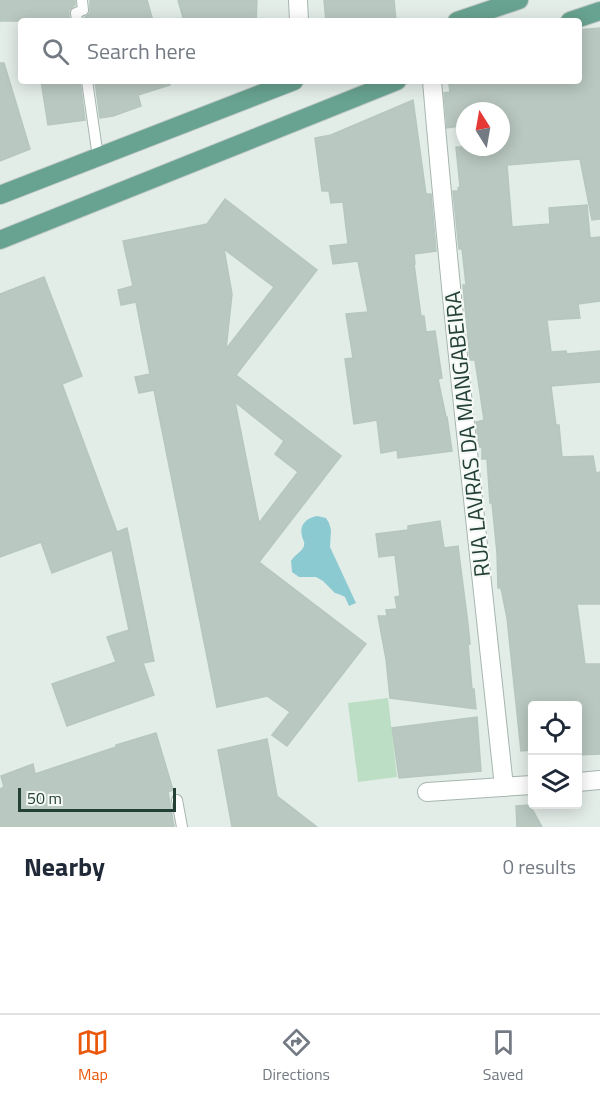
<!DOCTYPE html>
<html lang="en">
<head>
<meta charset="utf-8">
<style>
	:root { --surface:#fff; --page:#f6f6f7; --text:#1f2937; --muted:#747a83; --line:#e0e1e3; --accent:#ea580c }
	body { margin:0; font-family:"Titillium Web",sans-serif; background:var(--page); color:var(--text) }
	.controls { position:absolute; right:18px; bottom:18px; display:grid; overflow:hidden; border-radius:6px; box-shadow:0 3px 15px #0003 }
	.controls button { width:54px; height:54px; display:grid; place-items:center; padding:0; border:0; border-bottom:2px solid var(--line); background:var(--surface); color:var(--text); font:30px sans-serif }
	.compass { position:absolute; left:456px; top:102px; width:54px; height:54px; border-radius:50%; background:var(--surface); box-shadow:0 3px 15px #0003; rotate:349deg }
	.scale { position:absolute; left:18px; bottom:15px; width:158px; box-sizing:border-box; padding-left:6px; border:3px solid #233f36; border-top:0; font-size:16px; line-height:21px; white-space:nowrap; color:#233f36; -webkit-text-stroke:4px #f4f9f6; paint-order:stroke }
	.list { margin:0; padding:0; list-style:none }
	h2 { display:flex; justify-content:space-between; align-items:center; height:78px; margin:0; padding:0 24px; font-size:26px }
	h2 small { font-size:20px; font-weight:400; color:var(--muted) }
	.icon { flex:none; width:33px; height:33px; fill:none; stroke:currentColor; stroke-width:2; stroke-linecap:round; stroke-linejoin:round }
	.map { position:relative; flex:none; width:600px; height:827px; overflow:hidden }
	.search { position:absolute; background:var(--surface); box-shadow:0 3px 15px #0003; left:18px; right:18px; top:18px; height:66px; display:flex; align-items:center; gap:15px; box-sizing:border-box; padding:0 21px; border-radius:6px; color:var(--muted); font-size:22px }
	.sheet { height:186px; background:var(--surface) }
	nav { display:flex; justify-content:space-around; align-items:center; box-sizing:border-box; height:84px; border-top:2px solid var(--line); background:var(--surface); font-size:16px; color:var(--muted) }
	nav a { display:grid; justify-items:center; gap:3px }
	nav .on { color:var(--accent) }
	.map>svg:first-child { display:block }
	.green { fill:#bcdec4 }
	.water { fill:#8ccad2 }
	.building { fill:#b9c8c1; stroke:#b6c7bf; stroke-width:1.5; fill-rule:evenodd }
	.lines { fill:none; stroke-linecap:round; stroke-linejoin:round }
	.lane-casing { stroke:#a6b5af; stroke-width:12 }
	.street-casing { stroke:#a6b5af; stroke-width:20 }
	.primary-casing { stroke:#c1c9c7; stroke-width:20 }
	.lane { stroke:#fff; stroke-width:10 }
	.street { stroke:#fff; stroke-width:18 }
	.primary { stroke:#68a290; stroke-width:18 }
	.labels { text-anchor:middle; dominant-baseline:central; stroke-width:4.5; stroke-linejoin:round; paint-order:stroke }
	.street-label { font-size:22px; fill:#233f36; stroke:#f4f9f6 }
</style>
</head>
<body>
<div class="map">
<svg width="600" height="827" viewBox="0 0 600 827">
	<rect width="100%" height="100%" fill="#e3ede8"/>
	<path class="green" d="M388,698L397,777L358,782L348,703Z"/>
	<path class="water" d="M317,516L326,518L329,523L331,530L330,547L356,603L349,606L345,597L341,595L335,593L323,581L316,577H299L292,572L291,561C294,555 302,552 304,546C305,541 303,541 302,536C299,525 306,518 317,516Z"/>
	<g class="building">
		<path d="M0,0H75V5L69,10V21H0Z"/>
		<path d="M90,0H147L153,21H84V18L90,13Z"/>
		<path d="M178,0H257L256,21H184Z"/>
		<path d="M324,0H394L396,21H326Z"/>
		<path d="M600,28V219L592,220L580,159L507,165L512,227L550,224L549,208L587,205L590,238L600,237V301L578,304L580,318L547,320L551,352L566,351L567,354L600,351V382L551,386L556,425H559L562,457L593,456L596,473L600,472V604H577L585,664H600V754L578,755V702L532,705V750L521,751L507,618L501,588H498L497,553L492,503H490L487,459H482V447H479L476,422L484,420L475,360H470L463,285H466L462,249H459L453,191H459L458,188L460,187L456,147H501V111H465V125L447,128L444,93L450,92L449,84L460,81H579V30Z"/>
		<path d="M0,63H4L30,149L0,161Z"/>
		<path d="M41,81H80L85,120L48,125Z"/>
		<path d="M95,81H169L170,85L138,95L141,106L113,116L100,118Z"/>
		<path d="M413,100L426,194H431L436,251L414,254L415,264H414L421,316H424L426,332L435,331L442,378L438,379L446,417H447L452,451L398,458L397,450L381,453L377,420L354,424L345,359L353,358L346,314L368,312L358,261L333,264L330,246L348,244L343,202L331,203L329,191H322L315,138L331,135Z"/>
		<path d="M225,199L317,270L236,375L341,456L259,562L366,644L287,746L272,735L290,712L267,696L217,707L154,390L139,393L135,377L150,374L136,302L121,305L118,290L133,286L123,241L207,224ZM224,249L274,287L226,349L232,294ZM235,402L284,441L275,454L298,472L259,523Z"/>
		<path d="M44,277L82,376L62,384L117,532L127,528L154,661L143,663L154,695L67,726L52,684L116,662L107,637L129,630L112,550L52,573L41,542L0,557V294Z"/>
		<path d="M440,521L444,548L458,546L468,624L470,644H468L472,689H474L476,709L390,698L386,659L378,616H387L386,610L397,609L395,597L400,596L395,555L379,557L376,534L408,530V526Z"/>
		<path d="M477,717L481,771L399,778L392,728Z"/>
		<path d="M156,733L173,790L168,792L174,827H0V789L4,787L1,776L33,764L35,774L116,747V745Z"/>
		<path d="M267,739L277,796L317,827H232L218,750Z"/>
		<path d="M530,805L542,827H517L516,806Z"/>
	</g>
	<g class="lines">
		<defs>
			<g id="lane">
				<path d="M77,21L76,13L83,10L82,0"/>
				<path d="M87,81L98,157"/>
				<path d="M177,800L182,827"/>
			</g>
			<g id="street">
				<path d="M298,0L299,21"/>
				<path d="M432,81C452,317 479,552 504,787"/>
				<path d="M578,782L600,780"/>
				<path d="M427,792L532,785"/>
			</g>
			<g id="primary">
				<path d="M457,21L519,0"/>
				<path d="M570,21L600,11"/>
				<path d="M0,195L294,81"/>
				<path d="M0,240L397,81"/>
			</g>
		</defs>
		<use href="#lane" class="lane-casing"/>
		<use href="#street" class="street-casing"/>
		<use href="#primary" class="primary-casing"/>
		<use href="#lane" class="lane"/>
		<use href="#street" class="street"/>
		<use href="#primary" class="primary"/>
	</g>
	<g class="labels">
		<g class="street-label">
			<text transform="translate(467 434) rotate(-96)">RUA LAVRAS DA MANGABEIRA</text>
		</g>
	</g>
</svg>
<div class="controls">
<button><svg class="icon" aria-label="locate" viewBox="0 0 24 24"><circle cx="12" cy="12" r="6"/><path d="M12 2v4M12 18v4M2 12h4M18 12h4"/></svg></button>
<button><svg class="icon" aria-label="layers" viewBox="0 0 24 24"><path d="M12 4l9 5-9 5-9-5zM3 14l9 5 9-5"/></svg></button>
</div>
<svg class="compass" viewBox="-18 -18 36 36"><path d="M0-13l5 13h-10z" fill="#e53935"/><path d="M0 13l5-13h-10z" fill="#747a83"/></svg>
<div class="scale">50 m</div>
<div class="search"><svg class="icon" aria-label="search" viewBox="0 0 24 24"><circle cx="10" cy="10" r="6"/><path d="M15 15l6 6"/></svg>Search here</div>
</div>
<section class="sheet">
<h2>Nearby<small>0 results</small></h2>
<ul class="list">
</ul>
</section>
<nav>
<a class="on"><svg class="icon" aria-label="map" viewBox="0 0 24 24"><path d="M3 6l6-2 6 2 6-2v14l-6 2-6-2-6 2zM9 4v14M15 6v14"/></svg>Map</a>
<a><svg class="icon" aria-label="directions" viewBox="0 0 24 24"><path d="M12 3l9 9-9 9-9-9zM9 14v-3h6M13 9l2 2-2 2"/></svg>Directions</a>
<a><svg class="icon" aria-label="saved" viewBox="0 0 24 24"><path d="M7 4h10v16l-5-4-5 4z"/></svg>Saved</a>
</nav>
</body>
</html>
